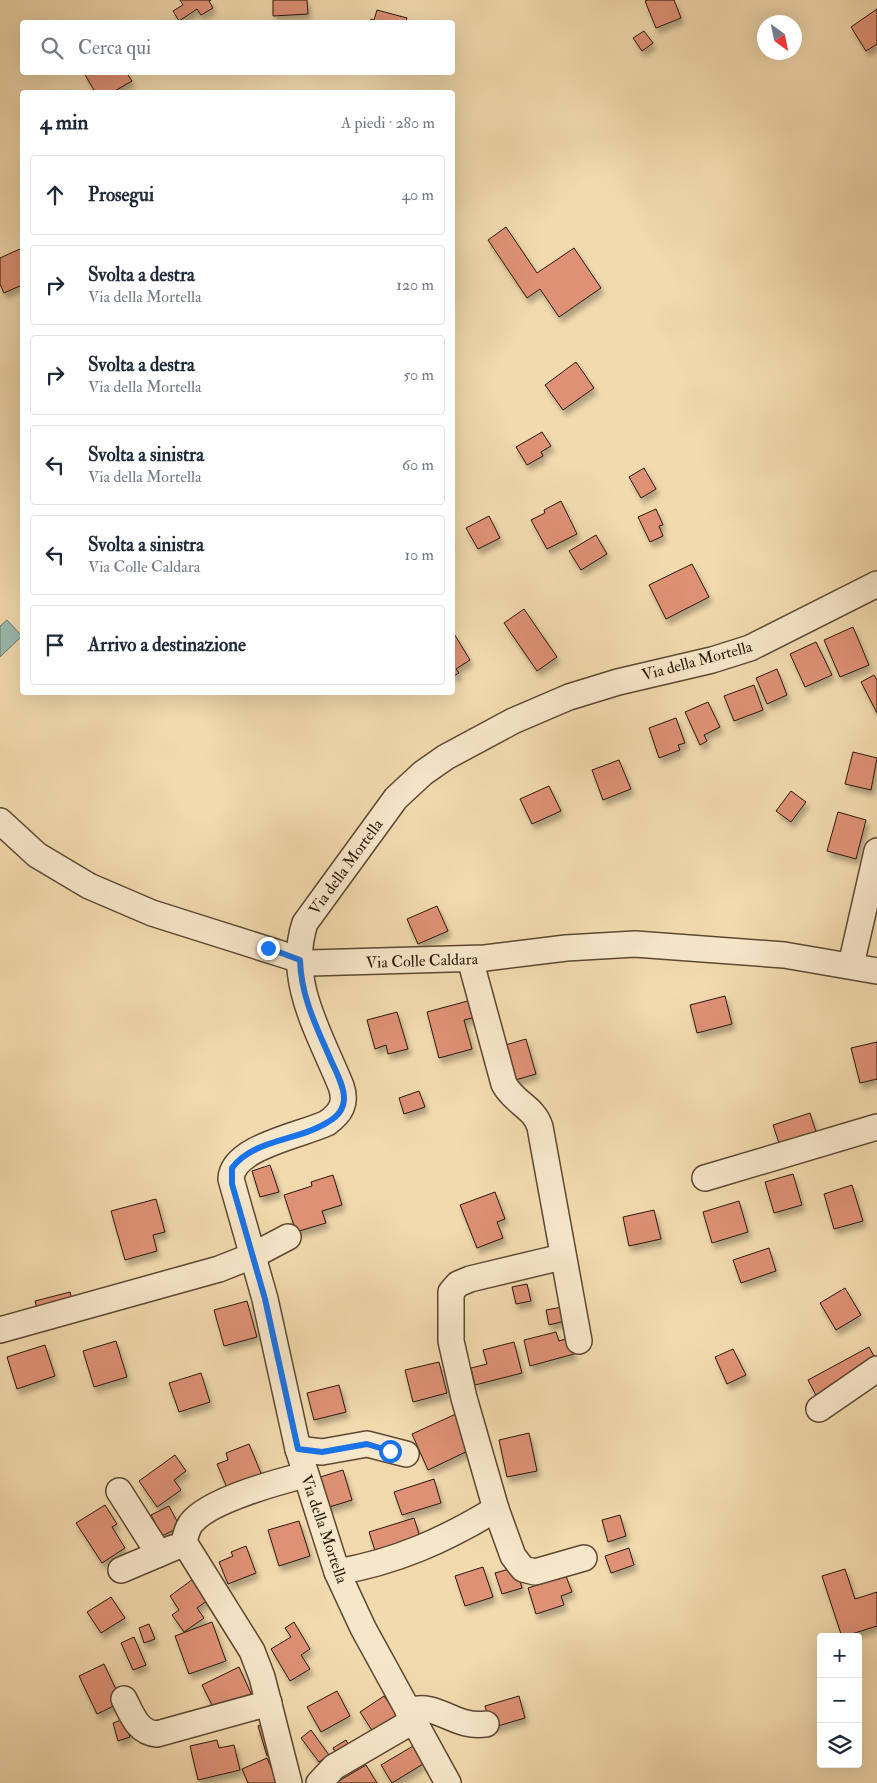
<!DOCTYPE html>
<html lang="it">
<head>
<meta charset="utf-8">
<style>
	:root { --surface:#fff; --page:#f2f2f3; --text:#1f2937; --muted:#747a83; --line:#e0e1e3 }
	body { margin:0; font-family:"IM FELL Double Pica",serif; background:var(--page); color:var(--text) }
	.controls { position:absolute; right:15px; bottom:15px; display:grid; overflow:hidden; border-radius:5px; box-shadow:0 5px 20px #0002 }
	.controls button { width:45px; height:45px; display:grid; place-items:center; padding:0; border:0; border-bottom:1px solid var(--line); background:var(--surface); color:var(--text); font:25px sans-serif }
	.compass { position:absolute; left:757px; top:15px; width:45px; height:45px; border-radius:50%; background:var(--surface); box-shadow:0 5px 20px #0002; rotate:147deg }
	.stop { position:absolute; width:15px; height:15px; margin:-11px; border:4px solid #1a73e8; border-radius:50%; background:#fff }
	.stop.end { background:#1a73e8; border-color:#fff; box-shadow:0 1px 5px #0008 }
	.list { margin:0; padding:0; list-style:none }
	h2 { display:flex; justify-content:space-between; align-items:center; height:65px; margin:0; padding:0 20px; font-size:21px }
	h2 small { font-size:16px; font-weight:400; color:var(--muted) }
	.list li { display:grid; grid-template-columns:32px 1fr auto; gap:15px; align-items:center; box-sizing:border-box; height:80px; margin:0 10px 10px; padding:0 10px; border:1px solid var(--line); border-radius:5px }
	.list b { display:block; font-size:19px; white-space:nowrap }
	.list p { margin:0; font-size:16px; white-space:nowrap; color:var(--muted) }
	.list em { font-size:16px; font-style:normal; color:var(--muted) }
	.icon { flex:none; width:28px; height:28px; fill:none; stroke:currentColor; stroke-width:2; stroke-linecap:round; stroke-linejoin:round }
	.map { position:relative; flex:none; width:877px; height:1783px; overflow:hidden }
	.search { position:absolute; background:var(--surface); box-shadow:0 5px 20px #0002; left:20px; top:20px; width:435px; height:55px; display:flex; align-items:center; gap:12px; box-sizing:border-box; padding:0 18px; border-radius:5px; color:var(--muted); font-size:19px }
	.panel { position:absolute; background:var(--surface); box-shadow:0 5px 20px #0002; left:20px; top:90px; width:435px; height:605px; border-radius:5px }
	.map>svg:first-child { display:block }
	.water { fill:#9bbaae; stroke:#6e796c }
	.building { fill:#de9175; stroke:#2b1709; filter:url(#shadow) }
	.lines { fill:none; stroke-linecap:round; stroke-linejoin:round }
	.minor-casing { stroke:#5d4832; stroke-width:28 }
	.minor { stroke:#f7e7ca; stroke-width:25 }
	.route { stroke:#1a73e8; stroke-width:6 }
	.labels { text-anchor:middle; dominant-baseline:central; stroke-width:4; stroke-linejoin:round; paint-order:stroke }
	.street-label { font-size:16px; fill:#2b1709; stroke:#f7e7ca }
</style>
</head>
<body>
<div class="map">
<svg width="877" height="1783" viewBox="0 0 877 1783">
	<defs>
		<filter id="shadow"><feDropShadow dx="3" dy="5.5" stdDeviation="2.5" flood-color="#0004"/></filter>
	</defs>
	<rect width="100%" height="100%" fill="#f2daae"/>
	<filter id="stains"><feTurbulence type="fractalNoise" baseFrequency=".004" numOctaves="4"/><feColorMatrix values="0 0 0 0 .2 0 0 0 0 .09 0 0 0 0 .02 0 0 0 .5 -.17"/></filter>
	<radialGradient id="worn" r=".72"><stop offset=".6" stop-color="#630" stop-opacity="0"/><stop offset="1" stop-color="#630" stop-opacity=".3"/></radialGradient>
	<path class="water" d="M7,620L22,636L0,657V626Z"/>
	<g class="building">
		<path d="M180,0H211L209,1L213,8L201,15L197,9L179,21L173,11L183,5Z"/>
		<path d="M273,0H307L308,14L273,16Z"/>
		<path d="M648,0H674L681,18L656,28L645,1Z"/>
		<path d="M877,9V44L866,51L851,27Z"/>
		<path d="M377,10L407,18L406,22H370L371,19L374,20Z"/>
		<path d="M644,31L653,43L642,51L633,38Z"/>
		<path d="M85,72H126L132,81L113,92H95L84,73Z"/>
		<path d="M506,227L537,273L574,248L601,288L559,317L540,289L527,298L488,240Z"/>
		<path d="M22,248V285L4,293L0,284V258Z"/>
		<path d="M576,362L594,388L563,410L545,385Z"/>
		<path d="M542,432L551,446L541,452L543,456L527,465L516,447Z"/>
		<path d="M644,468L656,489L641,498L629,477Z"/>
		<path d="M561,501L577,534L547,549L531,520L545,513L544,510Z"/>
		<path d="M656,509L663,525L659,526L663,536L650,542L638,517Z"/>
		<path d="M489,516L500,538L478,549L466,528Z"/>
		<path d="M596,535L607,554L581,570L569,551Z"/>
		<path d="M692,564L709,597L666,619L649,585Z"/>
		<path d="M524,609L557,657L537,671L504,623Z"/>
		<path d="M853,627L869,665L840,677L824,640Z"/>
		<path d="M453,632L470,660L456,669L459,673L452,677Z"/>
		<path d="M816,642L832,675L805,687L790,654Z"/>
		<path d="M777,669L787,695L767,704L756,678Z"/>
		<path d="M874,675L877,680V713L861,682Z"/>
		<path d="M754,685L763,710L734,721L724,696Z"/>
		<path d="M708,702L720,727L704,735L707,741L700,745L685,712Z"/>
		<path d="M676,718L685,743L678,745L680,750L659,758L649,728Z"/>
		<path d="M853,752L877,758L871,790L845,784Z"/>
		<path d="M619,760L631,789L603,800L592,770Z"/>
		<path d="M549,786L561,811L532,824L520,799Z"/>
		<path d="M791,791L806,802L791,822L776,811Z"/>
		<path d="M838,812L866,820L856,859L827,851Z"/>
		<path d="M437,906L448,931L418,944L407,919Z"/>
		<path d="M725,996L732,1024L697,1033L690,1005Z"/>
		<path d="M475,999L480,1016L464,1020L472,1049L439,1058L427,1012Z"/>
		<path d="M397,1012L408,1049L388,1054L386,1045L375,1049L367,1020Z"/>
		<path d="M526,1039L536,1074L512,1081L502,1046Z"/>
		<path d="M877,1042V1079L860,1083L851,1048Z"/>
		<path d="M419,1091L425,1107L404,1114L399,1098Z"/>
		<path d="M810,1113L817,1135L780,1146L773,1125Z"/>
		<path d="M270,1165L279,1192L260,1197L252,1171Z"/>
		<path d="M793,1174L802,1205L774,1213L765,1182Z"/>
		<path d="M333,1175L342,1205L322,1211L326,1223L296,1232L284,1195L312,1186L311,1182Z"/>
		<path d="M852,1185L863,1221L834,1229L824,1194Z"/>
		<path d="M495,1192L505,1219L497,1222L503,1238L477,1248L460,1205Z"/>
		<path d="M156,1199L165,1232L153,1235L157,1251L125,1260L111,1211Z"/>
		<path d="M739,1201L748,1232L712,1243L703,1212Z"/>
		<path d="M654,1210L661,1239L629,1246L623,1217Z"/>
		<path d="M769,1248L776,1271L741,1283L733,1260Z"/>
		<path d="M527,1284L531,1301L516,1304L512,1287Z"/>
		<path d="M845,1288L861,1315L836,1330L820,1303Z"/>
		<path d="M70,1292L74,1308L39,1317L35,1301Z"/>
		<path d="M247,1301L257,1337L224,1346L214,1310Z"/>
		<path d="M562,1307L565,1321L549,1325L546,1310Z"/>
		<path d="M556,1332L559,1341L569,1338L574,1354L530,1366L524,1340Z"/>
		<path d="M116,1341L127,1377L94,1387L83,1351Z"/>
		<path d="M514,1342L522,1373L475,1385L471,1368L487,1364L483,1350Z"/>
		<path d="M45,1345L55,1376L17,1389L7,1357Z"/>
		<path d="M869,1347L877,1362L819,1401L808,1380Z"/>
		<path d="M733,1349L746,1375L727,1384L715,1357Z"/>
		<path d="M439,1362L447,1393L413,1402L405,1370Z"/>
		<path d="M201,1373L210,1402L179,1412L169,1383Z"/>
		<path d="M339,1385L346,1412L314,1420L307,1393Z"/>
		<path d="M458,1413L474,1448L428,1470L412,1434Z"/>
		<path d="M529,1433L537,1471L507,1477L499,1440Z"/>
		<path d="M249,1444L263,1478L230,1495L217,1464L228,1460L226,1453Z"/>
		<path d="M175,1455L186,1471L174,1480L181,1490L157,1507L139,1481Z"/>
		<path d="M343,1470L352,1500L326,1508L317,1478Z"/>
		<path d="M434,1479L441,1503L402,1515L394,1492Z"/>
		<path d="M105,1505L117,1524L112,1527L125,1548L102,1563L76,1523Z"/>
		<path d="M169,1506L180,1527L162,1536L151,1515Z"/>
		<path d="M620,1515L626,1536L608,1542L602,1520Z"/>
		<path d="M414,1518L423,1546L378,1560L369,1532Z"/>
		<path d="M299,1521L310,1556L279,1566L268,1530Z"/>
		<path d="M246,1546L256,1573L228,1584L219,1562L233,1556L231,1552Z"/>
		<path d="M629,1548L634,1565L611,1573L605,1556Z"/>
		<path d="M483,1567L493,1597L465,1606L455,1576Z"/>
		<path d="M516,1567L522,1588L502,1594L495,1573Z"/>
		<path d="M845,1569L855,1599L877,1592V1626L842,1637L822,1576Z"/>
		<path d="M566,1576L572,1592L561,1596L564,1605L536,1614L528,1588Z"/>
		<path d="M193,1579L208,1600L197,1608L204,1618L184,1632L172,1615L179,1610L170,1596Z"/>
		<path d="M111,1597L125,1618L101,1633L87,1612Z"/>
		<path d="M212,1622L226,1661L189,1674L175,1636Z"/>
		<path d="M294,1622L310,1649L301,1655L310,1669L290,1681L271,1649L291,1637L285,1628Z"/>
		<path d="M149,1624L155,1639L144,1643L139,1628Z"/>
		<path d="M134,1637L146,1665L133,1670L121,1643Z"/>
		<path d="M104,1664L122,1702L97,1714L79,1676Z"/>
		<path d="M239,1667L254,1700L214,1709L202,1685Z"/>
		<path d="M337,1691L350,1716L321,1732L307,1707Z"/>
		<path d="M384,1696L400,1719L375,1735L360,1712Z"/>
		<path d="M519,1696L525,1718L491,1728L485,1706Z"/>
		<path d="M124,1719L130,1737L118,1741L113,1723Z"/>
		<path d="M269,1723L278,1753L267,1756L258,1726Z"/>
		<path d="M311,1730L329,1755L319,1762L301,1738Z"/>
		<path d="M217,1740L219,1748L234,1745L240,1770L198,1780L190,1746Z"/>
		<path d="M346,1740L352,1751L339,1759L333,1748Z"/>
		<path d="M413,1746L423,1764L392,1783L381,1765Z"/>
		<path d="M267,1758L278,1783H248L242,1769Z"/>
		<path d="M366,1765L377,1783H338L337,1782Z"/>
	</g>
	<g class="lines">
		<defs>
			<g id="minor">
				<path d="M0,821L37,855L89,886L152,913L310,963L485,958L566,948L635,944L784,955L877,971"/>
				<path d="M470,959L504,1084C514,1103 534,1107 540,1127L579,1341"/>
				<path d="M851,965L877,851"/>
				<path d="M705,1178L877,1127"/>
				<path d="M562,1257L470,1279L458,1284L451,1292V1341L464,1398L496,1509L513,1556L523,1569L535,1572L584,1558"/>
				<path d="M0,1330L219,1269L252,1256L288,1237"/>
				<path d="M819,1409L877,1369"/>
				<path d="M298,1449L322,1452L367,1444L406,1454"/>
				<path d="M119,1491L159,1554"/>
				<path d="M121,1570L173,1548"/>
				<path d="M337,1572C396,1562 445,1540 496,1509"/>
				<path d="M124,1699C132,1715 138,1733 157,1734L269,1703"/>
				<path d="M408,1711C438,1701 454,1729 486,1724"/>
				<path d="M289,1783L262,1677L252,1651L184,1542C186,1535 187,1527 193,1521C212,1500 277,1482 305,1475"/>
				<path d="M319,1783L334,1767L413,1721"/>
				<path d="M448,1783L363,1628L337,1572L298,1449L265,1299L231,1179C232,1147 302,1135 327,1123C341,1113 347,1103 341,1086C320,1034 286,980 305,923L396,798L423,773L446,757L513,721L569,697L618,682L712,660L750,648L877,584"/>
			</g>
		</defs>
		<use href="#minor" class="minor-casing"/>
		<use href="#minor" class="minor"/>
	</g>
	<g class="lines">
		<path class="route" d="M268,948L300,960C301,996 316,1026 330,1058C335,1070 344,1085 344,1098C344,1109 337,1117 328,1122C299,1141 253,1139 232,1168V1184L265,1299L298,1449L322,1452L367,1444L390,1451"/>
	</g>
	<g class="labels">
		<g class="street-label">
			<text transform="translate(697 661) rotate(-15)">Via della Mortella</text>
			<text transform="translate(346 867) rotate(-54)">Via della Mortella</text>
			<text transform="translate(422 961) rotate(-2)">Via Colle Caldara</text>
			<text transform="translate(324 1529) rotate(71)">Via della Mortella</text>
		</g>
	</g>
	<rect width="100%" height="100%" filter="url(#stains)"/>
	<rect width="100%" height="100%" fill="url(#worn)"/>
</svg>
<div class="controls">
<button>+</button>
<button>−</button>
<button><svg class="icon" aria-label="layers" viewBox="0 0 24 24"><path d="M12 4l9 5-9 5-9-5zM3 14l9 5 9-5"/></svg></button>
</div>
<svg class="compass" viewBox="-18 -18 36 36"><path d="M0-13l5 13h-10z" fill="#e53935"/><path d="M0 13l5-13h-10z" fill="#747a83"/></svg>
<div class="stop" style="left:390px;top:1451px"></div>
<div class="stop end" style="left:268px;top:948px"></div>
<div class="search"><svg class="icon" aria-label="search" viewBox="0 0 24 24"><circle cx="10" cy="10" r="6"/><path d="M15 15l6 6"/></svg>Cerca qui</div>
<section class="panel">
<h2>4 min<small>A piedi · 280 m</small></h2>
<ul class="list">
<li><svg class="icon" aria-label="ahead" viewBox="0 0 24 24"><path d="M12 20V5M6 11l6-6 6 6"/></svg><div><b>Prosegui</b></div><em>40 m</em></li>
<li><svg class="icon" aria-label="right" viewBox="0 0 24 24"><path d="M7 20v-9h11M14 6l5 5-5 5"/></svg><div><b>Svolta a destra</b><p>Via della Mortella</p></div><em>120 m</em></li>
<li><svg class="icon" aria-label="right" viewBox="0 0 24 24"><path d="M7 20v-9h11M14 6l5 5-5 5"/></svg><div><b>Svolta a destra</b><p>Via della Mortella</p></div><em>50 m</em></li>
<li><svg class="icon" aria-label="left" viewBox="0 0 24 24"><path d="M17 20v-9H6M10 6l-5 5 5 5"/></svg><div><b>Svolta a sinistra</b><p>Via della Mortella</p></div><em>60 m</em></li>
<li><svg class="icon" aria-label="left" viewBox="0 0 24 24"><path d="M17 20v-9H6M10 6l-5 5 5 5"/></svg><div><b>Svolta a sinistra</b><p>Via Colle Caldara</p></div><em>10 m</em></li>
<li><svg class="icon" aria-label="arrive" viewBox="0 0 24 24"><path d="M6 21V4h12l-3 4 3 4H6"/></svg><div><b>Arrivo a destinazione</b></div></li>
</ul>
</section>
</div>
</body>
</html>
